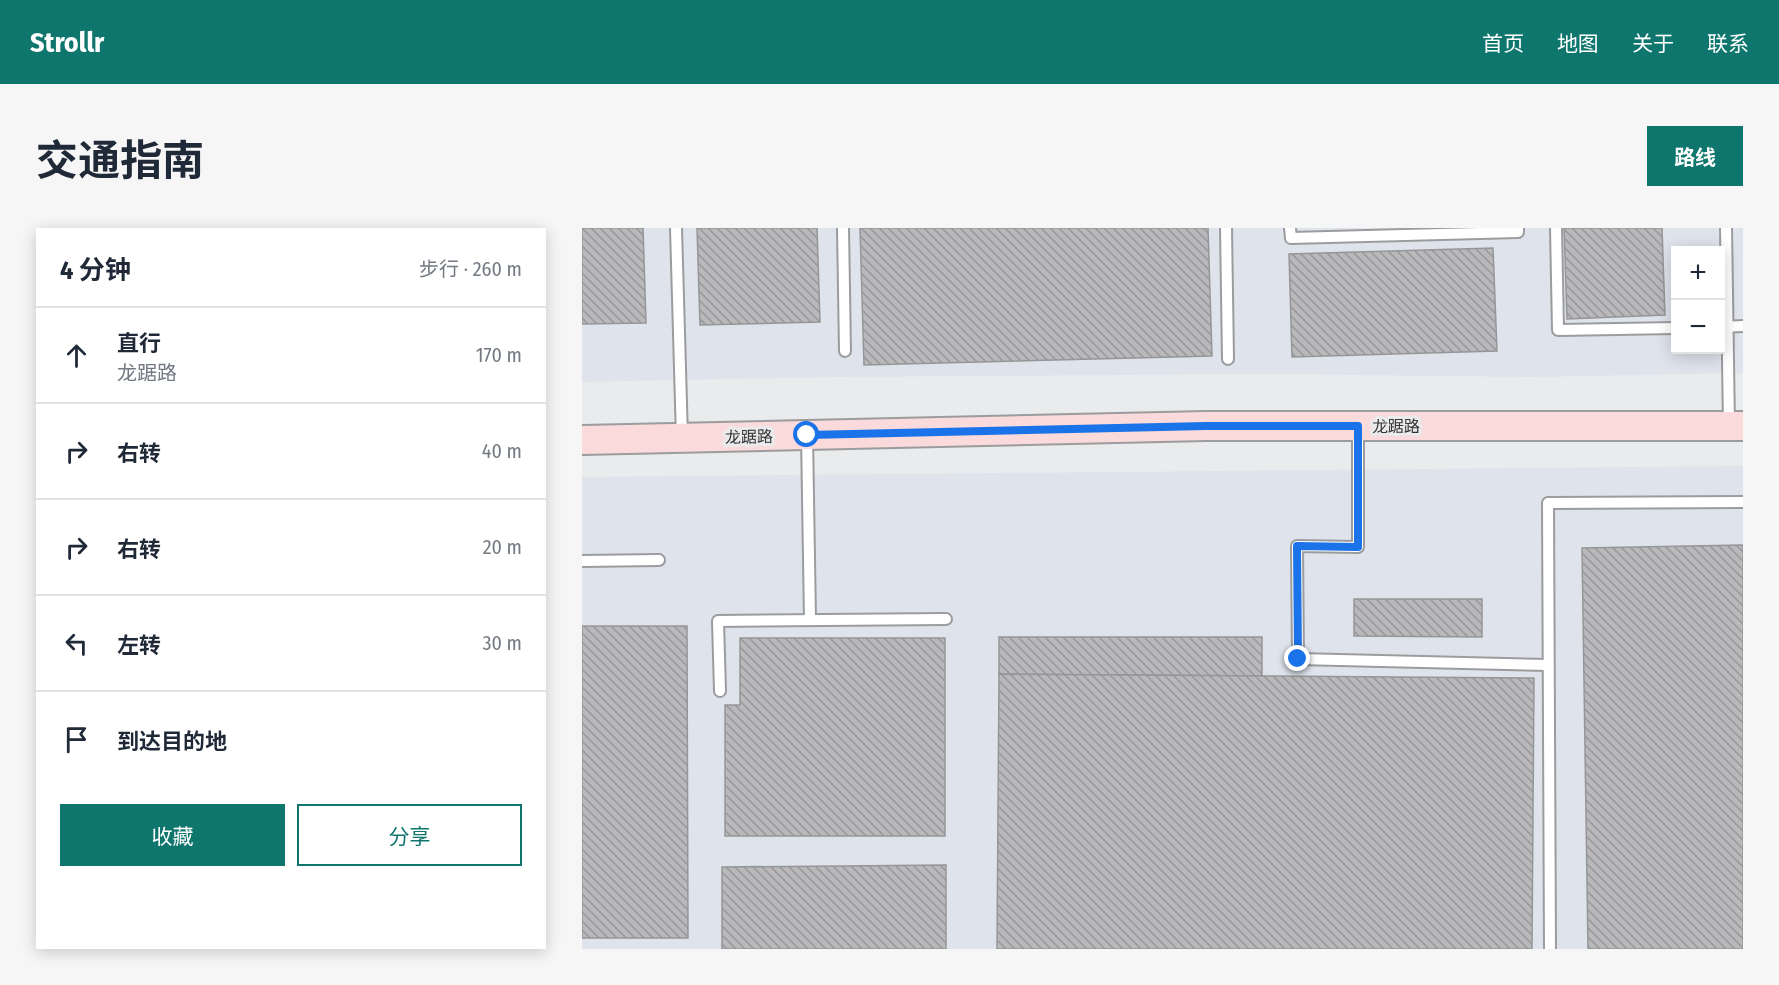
<!DOCTYPE html>
<html lang="zh">
<head>
<meta charset="utf-8">
<style>
	:root { --surface:#fff; --page:#f6f6f7; --text:#1f2937; --muted:#747a83; --line:#e0e1e3; --accent:#0f766e }
	body { margin:0; font-family:"Fira Sans Condensed","Noto Sans SC",sans-serif; background:var(--page); color:var(--text) }
	.controls { position:absolute; right:18px; top:18px; display:grid; overflow:hidden; border-radius:0px; box-shadow:0 3px 15px #0003 }
	.controls button { width:54px; height:54px; display:grid; place-items:center; padding:0; border:0; border-bottom:2px solid var(--line); background:var(--surface); color:var(--text); font:30px sans-serif }
	.stop { position:absolute; width:18px; height:18px; margin:-14px; border:4px solid #1a73e8; border-radius:50%; background:#fff }
	.stop.end { background:#1a73e8; border-color:#fff; box-shadow:0 2px 6px #0008 }
	.list { margin:0; padding:0; list-style:none }
	h2 { display:flex; justify-content:space-between; align-items:center; height:78px; margin:0; padding:0 24px; font-size:26px }
	h2 small { font-size:20px; font-weight:400; color:var(--muted) }
	.list li { display:grid; grid-template-columns:39px 1fr auto; gap:18px; align-items:center; box-sizing:border-box; height:96px; padding:0 24px; border-top:2px solid var(--line) }
	.list b { display:block; font-size:22px; white-space:nowrap }
	.list p { margin:0; font-size:20px; white-space:nowrap; color:var(--muted) }
	.list em { font-size:20px; font-style:normal; color:var(--muted) }
	.actions { display:flex; gap:12px; padding:18px 24px }
	.actions a { flex:1; padding:14px 0; border:2px solid var(--accent); border-radius:0px; text-align:center; font-size:21px; color:var(--accent) }
	.actions .main { background:var(--accent); color:#fff }
	.icon { flex:none; width:33px; height:33px; fill:none; stroke:currentColor; stroke-width:2; stroke-linecap:round; stroke-linejoin:round }
	.map { position:relative; flex:none; width:1161px; height:721px; overflow:hidden; border-radius:0px }
	header { display:flex; align-items:center; gap:36px; box-sizing:border-box; height:84px; padding:0 30px; background:var(--accent); color:#fff }
	header strong { font-size:28px }
	nav { display:flex; gap:33px; margin-inline-start:auto; font-size:21px }
	.intro { display:flex; align-items:center; justify-content:space-between; box-sizing:border-box; height:144px; padding:0 36px }
	h1 { margin:0; font-size:42px }
	.button { padding:15px 27px; border-radius:0px; background:var(--accent); color:#fff; font-size:21px; font-weight:700 }
	main { display:flex; gap:36px; padding:0 36px }
	aside { flex:1; background:var(--surface); border-radius:0px; box-shadow:0 3px 15px #0003 }
	.map>svg:first-child { display:block }
	.built { fill:#dfe3ec; fill-rule:evenodd }
	.building { fill:url(#building-back-hatch); stroke:#959697; stroke-width:1.5 }
	.lines { fill:none; stroke-linecap:round; stroke-linejoin:round }
	.lane-casing { stroke:#9b9c9d; stroke-width:14 }
	.secondary-casing { stroke:#9b9c9d; stroke-width:32 }
	.lane { stroke:#fff; stroke-width:10 }
	.secondary { stroke:#fbdadb; stroke-width:28 }
	.route { stroke:#1a73e8; stroke-width:8 }
	.labels { text-anchor:middle; dominant-baseline:central; stroke-width:6; stroke-linejoin:round; paint-order:stroke }
	.street-label { font-size:16px; fill:#343435; stroke:#eaebec }
</style>
</head>
<body>
<header>
<strong>Strollr</strong>
<nav><a>首页</a><a>地图</a><a>关于</a><a>联系</a></nav>
</header>
<div class="intro"><h1>交通指南</h1><a class="button">路线</a></div>
<main>
<aside>
<h2>4 分钟<small>步行 · 260 m</small></h2>
<ul class="list">
<li><svg class="icon" aria-label="ahead" viewBox="0 0 24 24"><path d="M12 20V5M6 11l6-6 6 6"/></svg><div><b>直行</b><p>龙踞路</p></div><em>170 m</em></li>
<li><svg class="icon" aria-label="right" viewBox="0 0 24 24"><path d="M7 20v-9h11M14 6l5 5-5 5"/></svg><div><b>右转</b></div><em>40 m</em></li>
<li><svg class="icon" aria-label="right" viewBox="0 0 24 24"><path d="M7 20v-9h11M14 6l5 5-5 5"/></svg><div><b>右转</b></div><em>20 m</em></li>
<li><svg class="icon" aria-label="left" viewBox="0 0 24 24"><path d="M17 20v-9H6M10 6l-5 5 5 5"/></svg><div><b>左转</b></div><em>30 m</em></li>
<li><svg class="icon" aria-label="arrive" viewBox="0 0 24 24"><path d="M6 21V4h12l-3 4 3 4H6"/></svg><div><b>到达目的地</b></div></li>
</ul>
<div class="actions"><a class="main">收藏</a><a>分享</a></div>
</aside>
<div class="map">
<svg width="1161" height="721" viewBox="0 0 1161 721">
	<defs>
		<pattern id="building-back-hatch" width="6" height="6" patternUnits="userSpaceOnUse" patternTransform="scale(1.5)"><rect width="6" height="6" fill="#b9b9bb"/><path d="M-1 5l2 2M0 0l6 6M5-1l2 2" fill="none" stroke="#979799"/></pattern>
	</defs>
	<rect width="100%" height="100%" fill="#eaebec"/>
	<g class="built">
		<path d="M0,0H1161V145L953,149L681,146L251,149L0,154ZM1094,22H1138V122H1094Z"/>
		<path d="M1161,238V721H0V249Z"/>
	</g>
	<g class="building">
		<path d="M0,0H61L64,95L0,96Z"/>
		<path d="M115,0H235L238,94L118,97Z"/>
		<path d="M278,0H626L630,128L282,137Z"/>
		<path d="M982,0H1080L1083,87L985,91Z"/>
		<path d="M911,20L915,123L710,129L707,26Z"/>
		<path d="M1161,317V721H1006L1000,320Z"/>
		<path d="M772,371H900V409L772,408Z"/>
		<path d="M0,398H105L106,710H0Z"/>
		<path d="M417,409H680V448L417,446Z"/>
		<path d="M158,410H363V608H143V477H158Z"/>
		<path d="M417,446L952,450L950,721H415Z"/>
		<path d="M364,637V721H140V639Z"/>
	</g>
	<g class="lines">
		<defs>
			<g id="lane">
				<path d="M94,0L100,210"/>
				<path d="M261,0L263,123"/>
				<path d="M644,0L646,131"/>
				<path d="M708,0L709,10L936,4V0"/>
				<path d="M974,0L976,102L1094,100"/>
				<path d="M1144,0L1147,198"/>
				<path d="M1139,99L1161,98"/>
				<path d="M776,200V319L715,318L716,431L966,437"/>
				<path d="M225,207L228,392"/>
				<path d="M0,333L77,332"/>
				<path d="M138,463L136,393L364,391"/>
				<path d="M968,721L966,275L1161,274"/>
			</g>
			<path id="secondary" d="M0,212L624,198H1161"/>
		</defs>
		<use href="#lane" class="lane-casing"/>
		<use href="#secondary" class="secondary-casing"/>
		<use href="#lane" class="lane"/>
		<use href="#secondary" class="secondary"/>
	</g>
	<g class="lines">
		<path class="route" d="M225,207L624,198H776V319L715,318L716,431"/>
	</g>
	<g class="labels">
		<g class="street-label">
			<text x="814" y="198">龙踞路</text>
			<text transform="translate(167 209) rotate(-1)">龙踞路</text>
		</g>
	</g>
</svg>
<div class="controls">
<button>+</button>
<button>−</button>
</div>
<div class="stop" style="left:225px;top:207px"></div>
<div class="stop end" style="left:716px;top:431px"></div>
</div>
</main>
</body>
</html>
